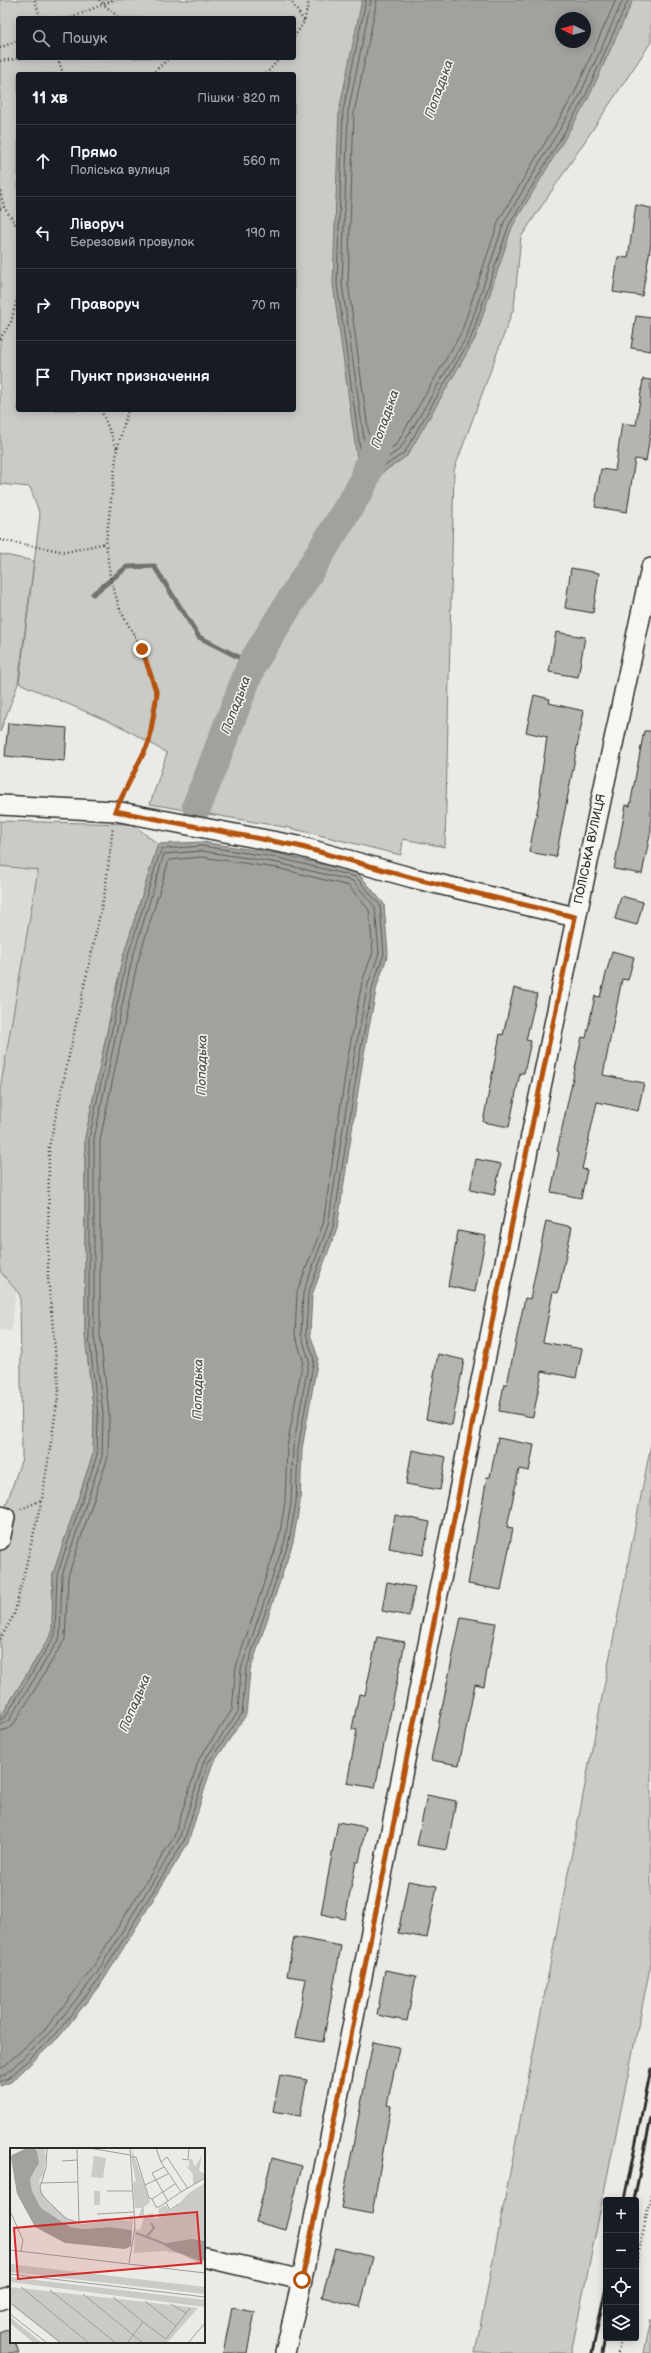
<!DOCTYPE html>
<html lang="uk">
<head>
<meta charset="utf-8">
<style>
	:root { --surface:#171b24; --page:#242831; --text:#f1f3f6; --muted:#9ea1a6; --line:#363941 }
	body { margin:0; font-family:"Balsamiq Sans",sans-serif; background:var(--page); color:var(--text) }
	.controls { position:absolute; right:12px; bottom:12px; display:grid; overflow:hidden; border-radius:4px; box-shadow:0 2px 10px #0003 }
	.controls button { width:36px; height:36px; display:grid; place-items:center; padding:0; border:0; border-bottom:1px solid var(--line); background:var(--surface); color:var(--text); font:20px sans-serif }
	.compass { position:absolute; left:555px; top:12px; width:36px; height:36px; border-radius:50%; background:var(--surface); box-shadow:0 2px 10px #0003; rotate:275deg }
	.stop { position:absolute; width:12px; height:12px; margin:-9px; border:3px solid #b45309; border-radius:50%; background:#fff }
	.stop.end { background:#b45309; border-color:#fff; box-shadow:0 1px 4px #0008 }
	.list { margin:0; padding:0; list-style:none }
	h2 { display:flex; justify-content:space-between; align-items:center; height:52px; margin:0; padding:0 16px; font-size:17px }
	h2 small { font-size:13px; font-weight:400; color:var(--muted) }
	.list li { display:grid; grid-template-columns:26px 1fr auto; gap:12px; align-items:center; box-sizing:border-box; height:72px; padding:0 16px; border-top:1px solid var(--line) }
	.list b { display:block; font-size:15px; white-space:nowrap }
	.list p { margin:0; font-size:13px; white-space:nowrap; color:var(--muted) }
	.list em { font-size:13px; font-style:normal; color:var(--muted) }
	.icon { flex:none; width:22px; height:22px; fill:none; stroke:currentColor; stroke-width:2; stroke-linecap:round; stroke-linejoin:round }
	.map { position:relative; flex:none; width:651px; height:2353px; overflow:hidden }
	.search { position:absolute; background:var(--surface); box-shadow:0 2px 10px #0003; left:16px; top:16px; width:280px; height:44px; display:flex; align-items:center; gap:10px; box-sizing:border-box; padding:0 14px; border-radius:4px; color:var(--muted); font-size:15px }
	.panel { position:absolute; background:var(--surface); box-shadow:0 2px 10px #0003; left:16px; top:72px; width:280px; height:340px; border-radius:4px }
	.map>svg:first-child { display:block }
	.built { fill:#dadad6 }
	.green { fill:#cacac7; stroke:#7a7a79; fill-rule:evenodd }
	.water { fill:#a1a19e; stroke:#727270; fill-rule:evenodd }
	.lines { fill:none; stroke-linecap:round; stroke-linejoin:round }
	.shore { stroke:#5a5a59; stroke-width:1 }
	.stream { stroke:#727270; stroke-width:5 }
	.river { stroke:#a1a19e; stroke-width:30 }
	.building { fill:#b4b4b1; stroke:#2b2b2b }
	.minor-casing { stroke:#2b2b2b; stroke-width:22 }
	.path { stroke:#2b2b2b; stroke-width:2.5; stroke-dasharray:1 3; stroke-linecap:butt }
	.minor { stroke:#f6f6f2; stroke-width:19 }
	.rail { stroke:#2b2b2b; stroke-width:3 }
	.route { stroke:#b45309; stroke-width:5 }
	.labels { text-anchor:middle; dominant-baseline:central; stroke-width:3; stroke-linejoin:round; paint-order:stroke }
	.street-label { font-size:12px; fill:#2b2b2b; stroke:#f6f6f2 }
	.water-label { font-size:13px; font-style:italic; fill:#545453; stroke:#f6f6f2 }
	.inset-river { fill:none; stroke:#a1a19e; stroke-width:2 }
	.inset-road { fill:none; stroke:#9e9e9b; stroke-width:1 }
	.view { fill:#d62828; fill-opacity:0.15; stroke:#d62828; stroke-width:2 }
	.inset-edge { fill:none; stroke:#2b2b2b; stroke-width:2 }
</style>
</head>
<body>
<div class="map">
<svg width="651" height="2353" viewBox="0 0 651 2353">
	<rect width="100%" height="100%" fill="#eaeae6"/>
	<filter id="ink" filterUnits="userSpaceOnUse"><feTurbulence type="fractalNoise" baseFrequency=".025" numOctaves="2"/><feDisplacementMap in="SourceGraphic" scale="8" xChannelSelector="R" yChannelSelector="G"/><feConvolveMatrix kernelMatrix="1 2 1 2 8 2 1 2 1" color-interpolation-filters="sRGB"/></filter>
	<g filter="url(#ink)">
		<path class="built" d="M0,835L77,838L11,1331L0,1330Z"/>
		<g class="green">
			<path d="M0,0H651V42L521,237L514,307L454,470L445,847L403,839L401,855L290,828L150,804L167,753L124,728L19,683L40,515L30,487L0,484ZM18,18H294V58H18ZM561,18H585V42H561ZM18,74H294V410H18Z"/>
			<path d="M0,554L34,561L18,684L0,732Z"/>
			<path d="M0,821L132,824L158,844L122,960L85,1138V1335L94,1415L93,1454L53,1574L52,1633L0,1718V1523L22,1458L20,1295L0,1271V1090L38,870L0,866Z"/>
			<path d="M651,1444V1963L571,2353H475Z"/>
			<path d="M651,2320V2353H644Z"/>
		</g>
		<g class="water">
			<path d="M362,0H633L587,101L512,227L475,339L407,456L361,487L333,284L339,111ZM561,18H585V42H561Z"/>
			<path d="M202,842L280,854L358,873L384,904L388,954L377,986L363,1059L337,1228L312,1295L310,1334L318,1358L302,1449L300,1503L293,1542L250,1671L246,1715L212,1765L188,1843L103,1981L59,2037L11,2082L0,2086V1718L52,1633L53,1574L93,1454L94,1415L85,1335V1138L122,960L158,844Z"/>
		</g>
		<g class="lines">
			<g class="shore">
				<path d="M366,0L343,111L337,284L364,477L366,478L404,453L471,338L509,225L584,99L628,0"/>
				<path d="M371,0L348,112L342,284L368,468L370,470L400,449L467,336L504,222L579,97L623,0"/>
				<path d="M377,0L354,113L348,283L372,458L374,459L396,445L461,333L499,220L574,94L616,0"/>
				<path d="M0,1720L5,1717L55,1635L57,1575L97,1455L98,1415L89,1335V1139L126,962L161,849L202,846L279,858L356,877L380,905L384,954L373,985L359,1058L333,1227L308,1294L306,1334L314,1359L298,1448L296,1503L289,1541L246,1670L242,1714L208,1763L184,1841L99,1979L56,2034L9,2078L0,2082"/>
				<path d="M0,1725L9,1720L60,1637L62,1575L102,1456L103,1414L94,1335V1139L131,963L164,854L202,851L278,863L353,881L375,907L379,953L368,984L354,1057L328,1225L303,1293L301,1334L309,1360L293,1448L291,1502L285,1540L241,1669L238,1712L204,1761L179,1839L95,1976L52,2030L6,2074L0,2077"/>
				<path d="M0,1731L8,1729L14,1724L65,1639L68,1576L108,1457L109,1414L100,1335V1140L137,964L169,860L202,857L277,868L349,886L369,910L373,952L362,982L348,1056L323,1224L297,1292L295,1335L303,1360L287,1447L285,1502L279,1538L236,1667L232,1710L199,1759L174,1837L90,1972L47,2027L0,2070"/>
			</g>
			<path class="stream" d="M93,594L127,567L154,566L199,637L252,664"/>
			<path class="river" d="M197,806L252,664L361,487L376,448"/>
		</g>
		<g class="building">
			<path d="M636,205L651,208V243L642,296L613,292L618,257L628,258Z"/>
			<path d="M636,316L651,318V351L631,348Z"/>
			<path d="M643,379L651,380V429L646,461L635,459L627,512L595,507L601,469L615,471L622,423L636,425Z"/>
			<path d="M571,568L599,573L593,613L565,608Z"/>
			<path d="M556,632L585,637L578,677L549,672Z"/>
			<path d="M534,695L550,699L549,703L584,711L556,857L529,852L541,792H539L547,737L526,732Z"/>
			<path d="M8,723L67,728L65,761L5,756Z"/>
			<path d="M644,731H651V830L642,874L614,869L626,805L630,806Z"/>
			<path d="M621,896L643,902L637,925L615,919Z"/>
			<path d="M612,951L634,957L628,980L622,979L603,1075L644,1083L638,1111L597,1102L582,1169L587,1170L581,1198L551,1192L559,1152L557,1151L582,1037L586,1038L595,996L600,997Z"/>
			<path d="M514,988L537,994L526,1040L531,1041L524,1073H520L509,1127L483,1122L500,1034L503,1035Z"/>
			<path d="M476,1159L501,1164L494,1195L470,1190Z"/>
			<path d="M546,1221L572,1227L558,1293L553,1292L543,1342L582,1349L576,1378L542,1371L533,1417L499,1411L504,1384H507L525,1298L530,1299Z"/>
			<path d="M458,1231L486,1236L475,1292L448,1286Z"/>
			<path d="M438,1354L464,1360L452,1425L426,1419Z"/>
			<path d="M498,1438L534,1445L529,1471L519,1469L507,1527L513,1528L501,1590L468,1584L487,1477H490Z"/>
			<path d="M412,1450L446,1457L440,1490L406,1484Z"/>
			<path d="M395,1515L430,1522L423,1555L389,1548Z"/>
			<path d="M387,1582L415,1587L409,1616L382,1611Z"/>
			<path d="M461,1617L496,1623L484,1686L475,1684L459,1765L431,1760Z"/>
			<path d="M377,1637L405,1642L375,1788L347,1783L357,1730L352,1729L359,1694L365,1695Z"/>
			<path d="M427,1795L456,1801L447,1850L417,1845Z"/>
			<path d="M338,1822L366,1827L359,1862H356L345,1919L321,1914Z"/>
			<path d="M408,1881L437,1886L427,1938L398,1933Z"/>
			<path d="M294,1937L341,1946L323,2042L295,2037L306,1979L287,1976Z"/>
			<path d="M385,1970L416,1976L407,2021L377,2015Z"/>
			<path d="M373,2042L399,2047L387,2105L391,2106L372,2214L341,2208Z"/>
			<path d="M280,2075L307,2080L300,2116L273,2111Z"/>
			<path d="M272,2158L302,2166L286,2230L256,2222Z"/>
			<path d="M335,2248L373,2257L360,2307L322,2297Z"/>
			<path d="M232,2308L255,2312L247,2353H223Z"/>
			<path d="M10,2329L11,2342H15L19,2353H0V2333Z"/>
		</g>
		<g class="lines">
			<defs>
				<g id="minor">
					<path d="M0,805L115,811L298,846L413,878L575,917"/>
					<path d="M0,1516L5,1517L0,1540"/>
					<path d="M204,2257L302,2280"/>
					<path d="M0,2300L11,2296"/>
					<path d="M285,2353L302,2280C415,1709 527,1137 651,568"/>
				</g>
			</defs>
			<use href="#minor" class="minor-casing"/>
			<g class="path">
				<path d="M35,0L40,18"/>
				<path d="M99,0L119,18"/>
				<path d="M290,0L304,21"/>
				<path d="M71,18L113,0"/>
				<path d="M294,37L304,22L309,0"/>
				<path d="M0,48L18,40"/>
				<path d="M58,58L63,74"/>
				<path d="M262,58L278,60"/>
				<path d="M0,61L23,58"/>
				<path d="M152,74L169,58"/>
				<path d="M266,74L280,58"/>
				<path d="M0,191L4,207L18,228"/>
				<path d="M0,209L4,207"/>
				<path d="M0,339L11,322L18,295"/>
				<path d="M101,410L117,449"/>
				<path d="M0,540L66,552L106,543"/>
				<path d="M123,794L149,742L157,694L142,649L120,610L110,576L106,543L117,449L128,410"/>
				<path d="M21,1509L42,1500"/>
				<path d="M0,1639L14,1615L42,1499L59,1391L48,1277L49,1147L105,891L113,827"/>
				<path d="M636,2266L651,2194"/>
				<path d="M618,2353L621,2338"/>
			</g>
			<use href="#minor" class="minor"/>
			<g class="rail">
				<path d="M624,2200L651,2069"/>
				<path d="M634,2200L651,2118"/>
				<path d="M592,2353L606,2287"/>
				<path d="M602,2353L606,2334"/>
			</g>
		</g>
	</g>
	<g class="lines" filter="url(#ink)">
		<path class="route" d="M142,649L157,694L149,742L115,811L298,846L413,878L575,917L498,1291L434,1622L302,2280"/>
	</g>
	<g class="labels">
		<g class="street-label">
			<text transform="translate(590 849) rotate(-78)">ПОЛІСЬКА ВУЛИЦЯ</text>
		</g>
		<g class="water-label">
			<text transform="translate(439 89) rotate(-70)">Попадька</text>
			<text transform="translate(385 419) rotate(-71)">Попадька</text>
			<text transform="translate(236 705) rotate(-69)">Попадька</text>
			<text transform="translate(202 1065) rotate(-89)">Попадька</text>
			<text transform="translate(198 1389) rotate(-89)">Попадька</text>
			<text transform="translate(135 1703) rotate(-67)">Попадька</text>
		</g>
	</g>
	<g transform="translate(10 2148)">
		<rect width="195" height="195" fill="#eaeae6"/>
		<path d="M24,0H35V5H33L36,7L34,26L29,32L31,43L36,51L59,72L73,76L86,74L94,70L119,73L120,67L123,68L122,82L99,79L74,81L60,79L31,60L22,43L20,31L27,20V3ZM122,2L140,54L134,59V67L143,65L144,71L148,70L149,61L155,57L160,63L164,61L179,45L195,35L193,118L172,106L154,103L124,105L125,81L130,82L134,70L128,69L132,60H125L123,35L126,33L122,14ZM192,7L189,23L195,26V29L183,37V26L176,18L179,19V11H182L185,19ZM84,8L96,10L93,30L81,29ZM84,43H90V57H84ZM0,116L195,139V146L0,124ZM0,129L195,152V159L0,134ZM0,139L188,160L157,195H50L0,156ZM0,169L32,195H24L0,175Z" fill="#cacac7"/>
		<path d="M17,0H24L27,3L29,15L20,31L22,43L31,60L60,79L74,81L99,79L122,82L121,98L115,101L55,95L25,79L7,46L1,10L2,7ZM181,91L195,93V110L192,114L164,103L152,96Z" fill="#a1a19e"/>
		<path class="inset-river" d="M126,85L155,96M137,88L144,80L141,75"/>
		<path class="inset-road" d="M37,0L36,20L30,39L32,47L55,70L69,75L67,0M79,0L120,7M146,0L151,14L171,44L195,30M120,9H126L139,50L142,51L165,36M172,11L178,12L179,0M52,13L67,12M151,14L157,9L178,41M154,19L142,25L158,53M30,35L68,34M135,37L158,26M97,43H122M142,51L146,59H149L171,44M156,55L160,62L169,56M0,63L13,92L11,103M87,66L124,64M0,102L195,125M119,115L125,79L120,0M0,126L195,149M11,139L79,195M40,142L106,195M73,146L133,195M103,149L133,174M135,153L166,178M2,156L51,195M161,156L176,165M0,166L37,195M117,195L133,174L156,191L180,160M178,195L195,175"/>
		<path class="view" d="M187,64L191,115L8,131L4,80Z"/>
		<rect width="195" height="195" class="inset-edge"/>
	</g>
</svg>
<div class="controls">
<button>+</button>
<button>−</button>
<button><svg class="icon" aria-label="locate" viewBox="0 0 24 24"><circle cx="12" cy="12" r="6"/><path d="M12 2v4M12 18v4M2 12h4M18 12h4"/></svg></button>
<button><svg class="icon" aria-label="layers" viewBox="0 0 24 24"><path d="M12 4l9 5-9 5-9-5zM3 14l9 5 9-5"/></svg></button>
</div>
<svg class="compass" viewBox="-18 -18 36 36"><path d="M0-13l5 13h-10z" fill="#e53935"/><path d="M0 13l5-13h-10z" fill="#9ea1a6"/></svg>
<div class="stop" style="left:302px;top:2280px"></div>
<div class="stop end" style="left:142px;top:649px"></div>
<div class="search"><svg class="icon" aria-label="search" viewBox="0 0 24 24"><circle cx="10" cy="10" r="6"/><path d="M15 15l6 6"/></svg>Пошук</div>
<section class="panel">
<h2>11 хв<small>Пішки · 820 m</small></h2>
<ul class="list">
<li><svg class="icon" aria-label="ahead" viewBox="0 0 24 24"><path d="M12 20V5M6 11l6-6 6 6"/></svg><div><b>Прямо</b><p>Поліська вулиця</p></div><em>560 m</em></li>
<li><svg class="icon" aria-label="left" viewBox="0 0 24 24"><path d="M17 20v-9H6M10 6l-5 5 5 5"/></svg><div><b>Ліворуч</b><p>Березовий провулок</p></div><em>190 m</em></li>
<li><svg class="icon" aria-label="right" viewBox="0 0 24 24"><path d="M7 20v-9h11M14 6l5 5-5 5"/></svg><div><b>Праворуч</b></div><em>70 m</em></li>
<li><svg class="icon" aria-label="arrive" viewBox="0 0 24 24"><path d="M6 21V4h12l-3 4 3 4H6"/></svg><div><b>Пункт призначення</b></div></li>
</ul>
</section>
</div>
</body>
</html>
